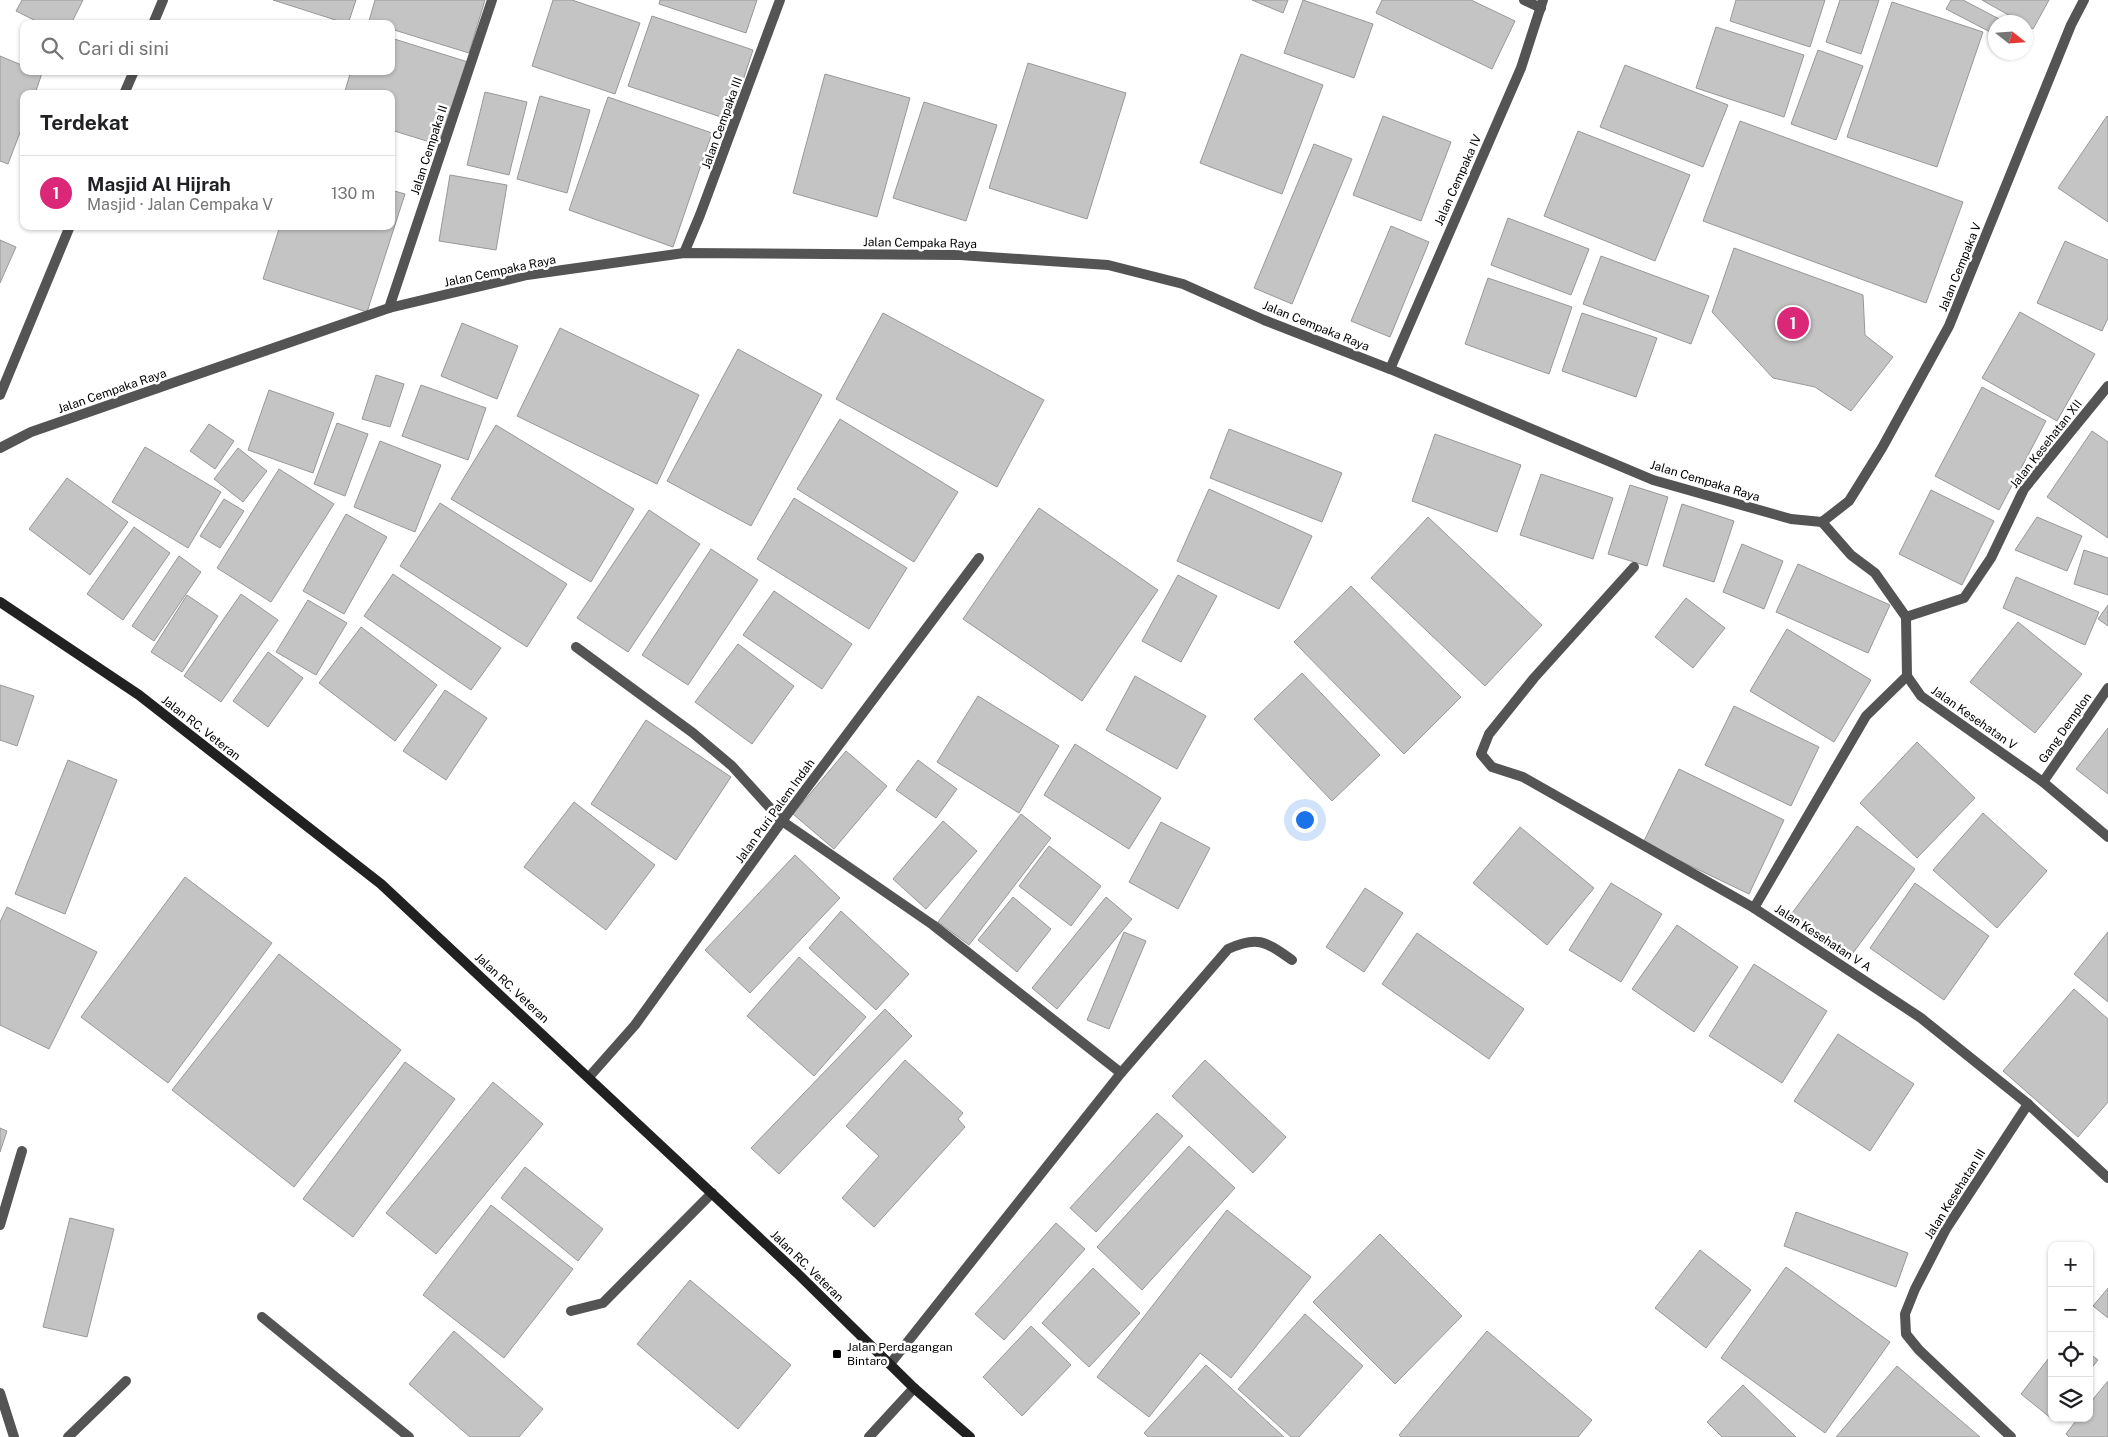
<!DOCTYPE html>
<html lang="id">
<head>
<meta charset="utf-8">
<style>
	:root { --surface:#fff; --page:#f6f6f6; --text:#202124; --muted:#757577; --line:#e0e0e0; --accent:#db2777 }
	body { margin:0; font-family:"Public Sans",sans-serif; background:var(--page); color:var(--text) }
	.controls { position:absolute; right:15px; bottom:15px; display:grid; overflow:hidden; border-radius:10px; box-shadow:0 1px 4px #0004 }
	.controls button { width:45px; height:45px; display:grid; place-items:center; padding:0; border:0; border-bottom:1px solid var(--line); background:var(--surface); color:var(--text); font:25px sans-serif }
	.compass { position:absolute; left:1988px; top:15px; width:45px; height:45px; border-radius:50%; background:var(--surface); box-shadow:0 1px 4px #0004; rotate:107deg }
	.you { position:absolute; left:1304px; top:819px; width:18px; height:18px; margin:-12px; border:4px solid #fff; border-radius:50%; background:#1a73e8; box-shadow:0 0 0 8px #1a73e833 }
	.badge { display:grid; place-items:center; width:32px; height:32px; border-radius:50%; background:var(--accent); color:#fff; font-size:16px; font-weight:700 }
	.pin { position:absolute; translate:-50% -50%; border:2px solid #fff; box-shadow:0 1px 5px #0006 }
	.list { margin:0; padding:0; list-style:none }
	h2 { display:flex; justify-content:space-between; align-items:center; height:65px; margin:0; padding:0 20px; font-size:21px }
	h2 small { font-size:16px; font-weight:400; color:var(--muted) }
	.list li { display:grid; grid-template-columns:32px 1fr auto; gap:15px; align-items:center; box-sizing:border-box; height:75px; padding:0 20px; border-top:1px solid var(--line) }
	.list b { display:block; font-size:19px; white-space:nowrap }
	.list p { margin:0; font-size:16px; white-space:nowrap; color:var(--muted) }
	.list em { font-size:16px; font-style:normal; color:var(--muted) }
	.icon { flex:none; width:28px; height:28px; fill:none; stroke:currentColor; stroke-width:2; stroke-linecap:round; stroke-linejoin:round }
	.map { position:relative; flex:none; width:2108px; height:1437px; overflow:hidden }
	.search { position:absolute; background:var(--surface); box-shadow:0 1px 4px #0004; left:20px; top:20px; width:375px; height:55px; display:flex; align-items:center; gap:12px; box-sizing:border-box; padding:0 18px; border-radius:10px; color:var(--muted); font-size:19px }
	.panel { position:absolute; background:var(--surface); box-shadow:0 1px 4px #0004; left:20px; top:90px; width:375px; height:140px; border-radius:10px }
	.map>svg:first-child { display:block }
	.building { fill:#c4c4c4; stroke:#989898 }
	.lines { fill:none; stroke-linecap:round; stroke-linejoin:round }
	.service { stroke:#545454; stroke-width:10 }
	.minor { stroke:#545454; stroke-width:10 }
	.tertiary { stroke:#545454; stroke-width:10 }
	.secondary { stroke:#212121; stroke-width:10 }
	.poi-dot { fill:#000; stroke:#fff; stroke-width:2 }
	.labels { text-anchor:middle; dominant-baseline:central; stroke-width:5; stroke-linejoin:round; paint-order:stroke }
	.street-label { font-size:12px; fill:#000; stroke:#fff }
	.poi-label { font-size:12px; fill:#000; stroke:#fff; text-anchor:start }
</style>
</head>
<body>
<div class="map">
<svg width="2108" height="1437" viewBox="0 0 2108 1437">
	<rect width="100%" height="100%" fill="#fff"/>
	<g class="building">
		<path d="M22,0H83L71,24H42L16,11Z"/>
		<path d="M273,0H356L348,24Z"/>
		<path d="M375,0H485L469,53L391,29V24H376L369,21Z"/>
		<path d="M553,0H572L640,23L615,94L532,66Z"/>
		<path d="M660,0H757L746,33L659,4Z"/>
		<path d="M1252,0H1288L1283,13Z"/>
		<path d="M1303,0L1373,24L1354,78L1284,53Z"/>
		<path d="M1382,0H1471L1515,21L1492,69L1376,13Z"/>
		<path d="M1736,0H1825L1810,47L1730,21Z"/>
		<path d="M1840,0H1879L1861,54L1826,42Z"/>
		<path d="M1951,0H1963L2005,22H1996V35L1946,9Z"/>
		<path d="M1982,0H2049L2033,29L2026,25V22H2021Z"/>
		<path d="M1892,2L1983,32L1937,167L1847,137Z"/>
		<path d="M652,16L753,50L730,120L628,86Z"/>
		<path d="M1716,27L1804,55L1784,117L1696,88Z"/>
		<path d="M391,38L468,62L443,146L391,130V94H344L351,71H391Z"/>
		<path d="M1818,50L1863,66L1836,140L1791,124Z"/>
		<path d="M1241,54L1323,85L1282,194L1200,163Z"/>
		<path d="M0,56L24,66V71L42,73L35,94H24V122L8,164L0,161Z"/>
		<path d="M1028,63L1126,93L1087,219L989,188Z"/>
		<path d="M1625,65L1728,105L1703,167L1600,127Z"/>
		<path d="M825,74L910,98L877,217L793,193Z"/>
		<path d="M485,92L527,102L509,175L467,165Z"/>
		<path d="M540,96L590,110L567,193L517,179Z"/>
		<path d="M608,97L712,133L673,247L569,210Z"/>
		<path d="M924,102L997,125L966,221L893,198Z"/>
		<path d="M1383,116L1451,142L1421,221L1353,195Z"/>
		<path d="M2107,116L2108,117V222L2058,188Z"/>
		<path d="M1740,121L1963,202L1926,303L1703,221Z"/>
		<path d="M1578,131L1690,175L1655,261L1544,216Z"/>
		<path d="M1314,144L1352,159L1292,304L1254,288Z"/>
		<path d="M450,175L507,185L496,250L439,241Z"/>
		<path d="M391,190L405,194L367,312L263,279L280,226H391Z"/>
		<path d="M1508,218L1589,249L1571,295L1491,265Z"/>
		<path d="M1391,226L1429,242L1390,337L1351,321Z"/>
		<path d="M0,240L16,247L0,283Z"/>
		<path d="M2065,241L2108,260V318L2102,331L2037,303Z"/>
		<path d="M1734,248L1863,295L1865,335L1893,357L1851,411L1815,387L1773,378L1712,312Z"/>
		<path d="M1601,256L1709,296L1691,344L1583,304Z"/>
		<path d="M1488,278L1572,307L1549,374L1465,344Z"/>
		<path d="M2020,312L2095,354L2057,421L1982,378Z"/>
		<path d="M883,313L1044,400L997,487L836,399Z"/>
		<path d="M1582,313L1657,338L1636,397L1562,371Z"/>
		<path d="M462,323L518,346L497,399L441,376Z"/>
		<path d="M560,328L699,395L657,484L517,416Z"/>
		<path d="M738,349L822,395L751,526L667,481Z"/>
		<path d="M376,375L404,384L390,427L362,419Z"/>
		<path d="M421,385L486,408L468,460L402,436Z"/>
		<path d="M1982,387L2046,421L1999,510L1935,476Z"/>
		<path d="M269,390L334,413L313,473L248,450Z"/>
		<path d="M840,419L958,492L914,562L797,489Z"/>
		<path d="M337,423L368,434L345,496L314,484Z"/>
		<path d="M209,424L234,441L215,469L190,451Z"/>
		<path d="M496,425L634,509L591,582L451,499Z"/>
		<path d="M1229,429L1342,473L1322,522L1210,478Z"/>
		<path d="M2092,431L2108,442V538L2047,497Z"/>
		<path d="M1435,434L1521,465L1497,532L1412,501Z"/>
		<path d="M380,441L441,465L415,532L354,507Z"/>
		<path d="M145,447L221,492L188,548L112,502Z"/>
		<path d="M238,448L267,471L243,502L214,479Z"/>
		<path d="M279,469L334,504L271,602L217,568Z"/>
		<path d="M1541,474L1613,498L1593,559L1520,535Z"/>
		<path d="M67,478L128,522L90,575L29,529Z"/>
		<path d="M1630,485L1668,497L1647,566L1608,554Z"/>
		<path d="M1209,489L1312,536L1279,609L1177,561Z"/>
		<path d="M1931,490L1994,521L1962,585L1899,554Z"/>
		<path d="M794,498L907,568L869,629L757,559Z"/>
		<path d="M224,499L244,511L220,548L200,536Z"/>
		<path d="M440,503L567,584L527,647L400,566Z"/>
		<path d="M1682,504L1734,521L1714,582L1663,566Z"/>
		<path d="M1039,508L1158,590L1082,701L963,619Z"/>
		<path d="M649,510L700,544L628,652L577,618Z"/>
		<path d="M346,514L387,537L344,614L303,591Z"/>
		<path d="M1428,517L1542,625L1485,686L1371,578Z"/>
		<path d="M2037,517L2082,536L2067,571L2015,550Z"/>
		<path d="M134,527L170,553L123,620L87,594Z"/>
		<path d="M1742,544L1783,561L1764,609L1723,592Z"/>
		<path d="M711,549L758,580L688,685L642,655Z"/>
		<path d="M2084,550L2108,558V595L2074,584Z"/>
		<path d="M179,556L201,572L154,641L132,626Z"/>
		<path d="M1798,564L1890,605L1868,653L1776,612Z"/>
		<path d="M393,574L501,648L471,690L364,616Z"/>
		<path d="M1178,575L1217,596L1181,662L1142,641Z"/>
		<path d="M2016,577L2099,612L2085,645L2003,608Z"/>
		<path d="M1351,586L1461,697L1404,754L1294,642Z"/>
		<path d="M774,591L852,644L822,689L743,635Z"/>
		<path d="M241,594L278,620L221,702L184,676Z"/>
		<path d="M187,595L218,616L182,672L151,652Z"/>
		<path d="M1686,598L1725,628L1693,668L1655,637Z"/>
		<path d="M308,600L347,623L316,675L276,652Z"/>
		<path d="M2108,605V626L2098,619Z"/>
		<path d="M2018,622L2082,674L2035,733L1970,682Z"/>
		<path d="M361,627L437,685L395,741L319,683Z"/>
		<path d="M1787,629L1871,680L1834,742L1750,691Z"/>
		<path d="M738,644L794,686L752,744L695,702Z"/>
		<path d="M268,652L303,678L268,727L233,701Z"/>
		<path d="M1302,673L1380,755L1332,801L1254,719Z"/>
		<path d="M1135,676L1206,716L1177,769L1106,730Z"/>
		<path d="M0,685L34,696L17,746L0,740Z"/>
		<path d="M445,690L487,718L446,780L403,751Z"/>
		<path d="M978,696L1059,746L1019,813L937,762Z"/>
		<path d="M1734,706L1819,747L1791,806L1705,765Z"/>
		<path d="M646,720L731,777L676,860L591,804Z"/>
		<path d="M2108,728V794L2076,769Z"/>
		<path d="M1917,742L1975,798L1917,858L1860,803Z"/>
		<path d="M1075,744L1161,798L1129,849L1044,795Z"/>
		<path d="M846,751L887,786L834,849L793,814Z"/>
		<path d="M68,760L117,780L65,914L15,894Z"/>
		<path d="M918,760L957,789L936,818L896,790Z"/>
		<path d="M1679,769L1784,820L1749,894L1643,843Z"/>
		<path d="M574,802L655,865L606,930L524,867Z"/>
		<path d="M1983,813L2047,871L1997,928L1933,870Z"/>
		<path d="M1021,814L1051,838L969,945L938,922Z"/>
		<path d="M943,821L977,851L926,909L893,879Z"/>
		<path d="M1161,822L1210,848L1178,909L1129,882Z"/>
		<path d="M1857,826L1915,869L1850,957L1792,913Z"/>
		<path d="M1520,827L1594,888L1547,945L1473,883Z"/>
		<path d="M1049,846L1101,886L1071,926L1019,886Z"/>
		<path d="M795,855L840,898L750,993L705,950Z"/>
		<path d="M185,877L272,943L168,1083L81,1017Z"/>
		<path d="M1611,883L1662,914L1621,982L1569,950Z"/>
		<path d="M1915,883L1989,936L1944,1000L1870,948Z"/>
		<path d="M1365,888L1403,913L1364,972L1326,947Z"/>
		<path d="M1013,897L1051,929L1017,972L978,940Z"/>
		<path d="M1106,897L1132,919L1057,1009L1032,988Z"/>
		<path d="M7,907L97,952L49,1049L0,1025V922Z"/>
		<path d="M841,911L909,974L876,1010L809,948Z"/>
		<path d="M1677,925L1738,967L1694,1032L1632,989Z"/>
		<path d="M1124,932L1146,941L1109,1029L1087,1020Z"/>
		<path d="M2108,932V1002L2074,974Z"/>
		<path d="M1417,933L1524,1009L1489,1059L1382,984Z"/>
		<path d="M279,954L401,1050L294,1187L172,1090Z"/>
		<path d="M799,957L866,1017L814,1076L747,1016Z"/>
		<path d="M1754,964L1827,1011L1782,1083L1709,1036Z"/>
		<path d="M2074,989L2108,1019V1102L2078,1137L2003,1071Z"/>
		<path d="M885,1009L912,1036L779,1174L751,1148Z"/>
		<path d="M1838,1034L1914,1084L1870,1151L1794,1101Z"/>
		<path d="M905,1060L963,1113L958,1119L965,1127L874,1227L842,1198L879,1156L846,1126Z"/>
		<path d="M1205,1060L1286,1137L1253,1173L1172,1096Z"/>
		<path d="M405,1062L455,1099L353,1237L303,1199Z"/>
		<path d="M493,1082L543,1124L436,1254L386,1213Z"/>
		<path d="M1157,1113L1183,1136L1096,1232L1070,1208Z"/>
		<path d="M0,1128L7,1131L0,1152Z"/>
		<path d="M1189,1146L1235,1188L1142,1290L1097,1247Z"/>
		<path d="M525,1167L603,1229L578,1261L501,1198Z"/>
		<path d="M491,1205L573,1269L504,1358L423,1295Z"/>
		<path d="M1227,1210L1311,1277L1231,1378L1200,1353L1149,1417L1097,1377Z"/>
		<path d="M1796,1212L1908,1253L1896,1287L1784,1246Z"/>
		<path d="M70,1218L114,1229L87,1337L43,1327Z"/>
		<path d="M1056,1223L1085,1249L1004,1340L975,1314Z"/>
		<path d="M1380,1234L1462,1316L1395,1384L1313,1302Z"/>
		<path d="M1700,1250L1751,1290L1706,1348L1655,1308Z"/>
		<path d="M1786,1267L1890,1342L1825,1433L1721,1358Z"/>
		<path d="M1093,1268L1140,1313L1089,1367L1042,1323Z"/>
		<path d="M690,1280L791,1365L738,1429L637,1344Z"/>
		<path d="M2108,1288V1318L2093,1306Z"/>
		<path d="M1305,1314L1363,1366L1299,1437H1291L1238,1389Z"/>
		<path d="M1031,1326L1071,1365L1022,1416L983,1377Z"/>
		<path d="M454,1331L543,1409L519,1437H470L409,1384Z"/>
		<path d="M1487,1331L1592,1420L1578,1437H1401L1399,1435Z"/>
		<path d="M2089,1353L2098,1360L2089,1371Z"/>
		<path d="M2052,1354V1419L2021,1394Z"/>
		<path d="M1206,1365L1284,1437H1148L1144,1433Z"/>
		<path d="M1897,1366L1980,1437H1836Z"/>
		<path d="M2108,1381V1437H2069L2066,1434L2078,1418H2089V1404Z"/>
		<path d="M1743,1385L1796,1437H1722L1707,1422Z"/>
	</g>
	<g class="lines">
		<path class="service" d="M571,1311L603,1303L712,1193"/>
		<g class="minor">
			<path d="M1524,0L1541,8"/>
			<path d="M153,24L163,0"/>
			<path d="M124,94L134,71"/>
			<path d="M684,253L700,215L780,0"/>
			<path d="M389,308L492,0"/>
			<path d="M1390,369L1521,68L1543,0"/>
			<path d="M0,395L70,226"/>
			<path d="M1822,522L1851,555L1875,573L1906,617L1907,676L1921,696L2043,782L2108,837"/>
			<path d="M1634,567L1534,678L1489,734L1481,754L1492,767L1523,777L1754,908L1921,1018L2028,1104L2108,1178"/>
			<path d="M1906,617L1964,598L1991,558L2024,489L2108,386"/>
			<path d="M576,647L693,733L732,766L782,821L933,925L1121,1073"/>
			<path d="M2043,782L2108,688"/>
			<path d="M1754,908L1866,716L1907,676"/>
			<path d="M589,1077L635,1025L782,821L979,558"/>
			<path d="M0,1225L22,1151"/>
			<path d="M262,1317L409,1437"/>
			<path d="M890,1364L1121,1073L1228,949C1258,935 1266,942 1292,960"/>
			<path d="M0,1393L14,1437"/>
			<path d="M68,1437L126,1381"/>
			<path d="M869,1437L914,1388"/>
			<path d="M2011,1437L1919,1350L1906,1334L1905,1314L1915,1289L1946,1229L2028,1104"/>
		</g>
		<path class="tertiary" d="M0,448L31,432L389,308L527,275L684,253L960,255L1108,265L1183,284L1264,320L1390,369L1653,480L1791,519L1822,522L1849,501L1882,448L1949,326L2071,25L2084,0"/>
		<path class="secondary" d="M0,602L139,695L381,884L797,1273L914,1388L970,1437"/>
	</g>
	<rect class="poi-dot" x="832" y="1349" width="10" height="10" rx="2.5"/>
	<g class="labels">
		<g class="street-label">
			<text transform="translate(722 123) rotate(-70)">Jalan Cempaka III</text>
			<text transform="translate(429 150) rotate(-72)">Jalan Cempaka II</text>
			<text transform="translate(1458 180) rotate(-66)">Jalan Cempaka IV</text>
			<text transform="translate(920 243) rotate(1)">Jalan Cempaka Raya</text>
			<text transform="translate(1960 267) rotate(-68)">Jalan Cempaka V</text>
			<text transform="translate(500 271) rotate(-12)">Jalan Cempaka Raya</text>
			<text transform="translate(1316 326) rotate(22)">Jalan Cempaka Raya</text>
			<text transform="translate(112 391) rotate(-19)">Jalan Cempaka Raya</text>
			<text transform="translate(2046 444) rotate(-52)">Jalan Kesehatan XII</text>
			<text transform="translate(1705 481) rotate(17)">Jalan Cempaka Raya</text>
			<text transform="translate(1974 718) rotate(35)">Jalan Kesehatan V</text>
			<text transform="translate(201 728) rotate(38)">Jalan RC. Veteran</text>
			<text transform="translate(2065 728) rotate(-55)">Gang Demplon</text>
			<text transform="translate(775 811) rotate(-54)">Jalan Puri Palem Indah</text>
			<text transform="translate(1823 938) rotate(33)">Jalan Kesehatan V A</text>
			<text transform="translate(512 988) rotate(43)">Jalan RC. Veteran</text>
			<text transform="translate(1955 1194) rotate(-58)">Jalan Kesehatan III</text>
			<text transform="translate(807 1266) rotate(44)">Jalan RC. Veteran</text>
		</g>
		<g class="poi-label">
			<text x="847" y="1347">Jalan Perdagangan<tspan x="847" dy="14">Bintaro</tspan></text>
		</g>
	</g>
</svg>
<div class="controls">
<button>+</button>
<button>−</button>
<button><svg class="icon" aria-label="locate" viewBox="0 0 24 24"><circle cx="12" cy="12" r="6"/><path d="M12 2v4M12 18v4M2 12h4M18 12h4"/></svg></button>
<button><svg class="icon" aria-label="layers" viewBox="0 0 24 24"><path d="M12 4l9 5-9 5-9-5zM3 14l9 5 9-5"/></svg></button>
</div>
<svg class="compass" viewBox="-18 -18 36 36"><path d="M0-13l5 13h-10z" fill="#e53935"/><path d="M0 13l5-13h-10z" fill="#757577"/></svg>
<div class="you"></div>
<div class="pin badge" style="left:1793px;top:323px">1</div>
<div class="search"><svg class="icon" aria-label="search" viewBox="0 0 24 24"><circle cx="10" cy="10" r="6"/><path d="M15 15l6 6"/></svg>Cari di sini</div>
<section class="panel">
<h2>Terdekat<small></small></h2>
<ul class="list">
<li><span class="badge">1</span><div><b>Masjid Al Hijrah</b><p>Masjid · Jalan Cempaka V</p></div><em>130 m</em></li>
</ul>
</section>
</div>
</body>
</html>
